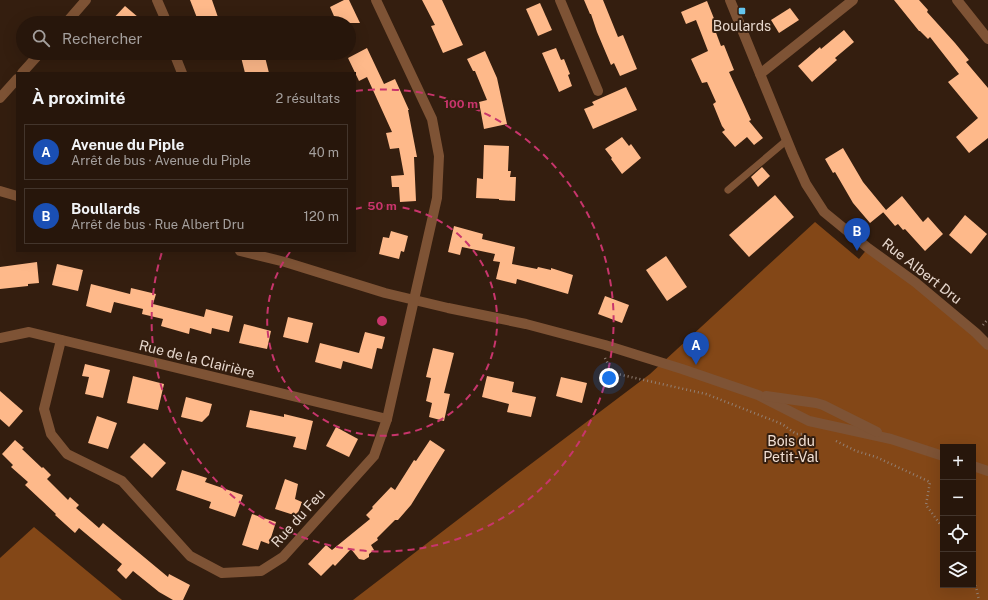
<!DOCTYPE html>
<html lang="fr">
<head>
<meta charset="utf-8">
<style>
	:root { --surface:#27160b; --page:#332319; --text:#f1f3f6; --muted:#a49f9d; --line:#43352c; --accent:#b45309 }
	body { margin:0; font-family:"Public Sans",sans-serif; background:var(--page); color:var(--text) }
	.controls { position:absolute; right:12px; bottom:12px; display:grid; overflow:hidden; border-radius:0px; box-shadow:0 4px 16px #0002 }
	.controls button { width:36px; height:36px; display:grid; place-items:center; padding:0; border:0; border-bottom:1px solid var(--line); background:var(--surface); color:var(--text); font:20px sans-serif }
	.you { position:absolute; left:609px; top:378px; width:14px; height:14px; margin:-10px; border:3px solid #fff; border-radius:50%; background:#1a73e8; box-shadow:0 0 0 6px #1a73e833 }
	.badge { display:grid; place-items:center; width:26px; height:26px; border-radius:50%; background:var(--accent); color:#fff; font-size:13px; font-weight:700 }
	.pin { position:absolute; translate:-50% -33px; filter:drop-shadow(0 1px 2px #0008) }
	.pin::after { content:''; position:absolute; top:21px; width:14px; height:12px; background:inherit; clip-path:polygon(0 0,100% 0,50% 100%) }
	.list { margin:0; padding:0; list-style:none }
	h2 { display:flex; justify-content:space-between; align-items:center; height:52px; margin:0; padding:0 16px; font-size:17px }
	h2 small { font-size:13px; font-weight:400; color:var(--muted) }
	.list li { display:grid; grid-template-columns:26px 1fr auto; gap:12px; align-items:center; box-sizing:border-box; height:56px; margin:0 8px 8px; padding:0 8px; border:1px solid var(--line); border-radius:0px }
	.list b { display:block; font-size:15px; white-space:nowrap }
	.list p { margin:0; font-size:13px; white-space:nowrap; color:var(--muted) }
	.list em { font-size:13px; font-style:normal; color:var(--muted) }
	.icon { flex:none; width:22px; height:22px; fill:none; stroke:currentColor; stroke-width:2; stroke-linecap:round; stroke-linejoin:round }
	.map { position:relative; flex:none; width:988px; height:600px; overflow:hidden }
	.search { position:absolute; background:var(--surface); box-shadow:0 4px 16px #0002; left:16px; top:16px; width:340px; height:44px; display:flex; align-items:center; gap:10px; box-sizing:border-box; padding:0 14px; border-radius:22px; color:var(--muted); font-size:15px }
	.panel { position:absolute; background:var(--surface); box-shadow:0 4px 16px #0002; left:16px; top:72px; width:340px; height:180px; border-radius:0px }
	.map>svg:first-child { display:block }
	.forest { fill:#834717; fill-rule:evenodd }
	.building { fill:#feb98a }
	.lines { fill:none; stroke-linecap:round; stroke-linejoin:round }
	.path { stroke:#938175; stroke-width:2.5; stroke-dasharray:1 3; stroke-linecap:butt }
	.lane { stroke:#7e5335; stroke-width:7 }
	.street { stroke:#7e5335; stroke-width:10 }
	.ring { fill:none; stroke:#c8356c; stroke-width:2; stroke-dasharray:7 5 }
	.poi-dot { fill:#64c5ee; stroke:#341e0f; stroke-width:1.5 }
	.labels { text-anchor:middle; dominant-baseline:central; stroke-width:4; stroke-linejoin:round; paint-order:stroke }
	.poi-label { font-size:14px; fill:#e7d8ce; stroke:#341e0f }
	.street-label { font-size:14px; fill:#e7d8ce; stroke:#341e0f }
	.park-label { font-size:14px; fill:#f2e0d4; stroke:#341e0f }
	.centre { fill:#c8356c; stroke:#341e0f; stroke-width:2 }
	.ring-label { font-size:12px; text-anchor:middle; font-weight:bold; fill:#c8356c; stroke:#341e0f; stroke-width:4; stroke-linejoin:round; paint-order:stroke }
</style>
</head>
<body>
<div class="map">
<svg width="988" height="600" viewBox="0 0 988 600">
	<rect width="100%" height="100%" fill="#341e0f"/>
	<g class="forest">
		<path d="M815,222L859,259L868,248L988,345V600H353L507,482L650,374ZM943,447H973V585H943Z"/>
		<path d="M34,527L122,600H0V558Z"/>
	</g>
	<g class="building">
		<path d="M190,0H212L220,23H199Z"/>
		<path d="M344,0H349L360,23H337L330,7Z"/>
		<path d="M422,0H442L463,45L443,53L431,26L435,25Z"/>
		<path d="M584,0H603L618,37L623,35L637,69L620,76L614,63L611,65L597,32L591,14H590Z"/>
		<path d="M894,0H919L928,10L927,12L955,43L969,60L966,62L988,88V138L969,153L956,137L978,118L948,82L959,74L930,37L928,39L920,31H919Z"/>
		<path d="M707,1L715,21L712,22L721,46L724,45L734,70L729,72L751,120L749,121L763,138L754,145L747,137L735,147L722,132L725,130L722,126L713,104L716,102L707,82L702,83L691,59L708,51L696,20L686,24L681,12Z"/>
		<path d="M540,3L552,30L538,36L526,9Z"/>
		<path d="M125,6L145,23H109Z"/>
		<path d="M790,8L799,20L779,33L771,20Z"/>
		<path d="M844,30L854,42L835,58L837,60L812,82L798,66L820,47L821,49Z"/>
		<path d="M367,48L384,84L395,79L409,110H408L417,157H414L416,201L400,202L399,187H392L391,176L404,175L399,148L390,149L386,133L392,132L367,77L359,81L348,58Z"/>
		<path d="M556,48L561,60L564,59L570,74L568,75L572,86L559,92L542,53Z"/>
		<path d="M485,51L497,78L507,124L484,129L479,102L487,100L475,71H473L467,59Z"/>
		<path d="M240,53H264L269,73H245Z"/>
		<path d="M626,87L637,110L593,129L584,109L594,105L592,102Z"/>
		<path d="M622,137L629,146L631,144L641,158L622,174L611,159L612,158L605,149Z"/>
		<path d="M484,145L509,146L508,171H511L510,177H516L515,201L499,200V199L476,198L477,178L483,179Z"/>
		<path d="M843,148L863,182L886,210L902,196L923,222L928,217L943,234L925,251L905,229L903,230L898,224L895,226L883,212L886,210L870,223L853,203L835,172L833,173L825,159Z"/>
		<path d="M762,167L770,176L758,187L751,177Z"/>
		<path d="M775,195L794,217L749,257L729,235Z"/>
		<path d="M965,215L987,234L971,254L949,235Z"/>
		<path d="M454,226L483,234L482,239L515,247L512,264L537,269L538,267L551,270V268L573,275L568,294L517,279L516,284L496,279L500,262L493,261L495,254L462,247L460,255L448,252Z"/>
		<path d="M391,231L408,236L404,252L401,251L399,259L379,254L383,237L389,238Z"/>
		<path d="M666,256L687,287L667,301L646,270Z"/>
		<path d="M37,262L39,283L28,284V286L0,289V267Z"/>
		<path d="M57,264L83,270L78,291L52,285Z"/>
		<path d="M91,284L130,294L131,288L156,294L153,304L204,317L206,309L233,316L229,332L212,328L211,334L190,328L189,334L161,326L163,319L142,314L143,309L114,302L111,313L86,306Z"/>
		<path d="M605,296L629,305L622,323L598,314Z"/>
		<path d="M288,317L313,323L308,343L283,337Z"/>
		<path d="M244,324L271,331L267,349L239,343Z"/>
		<path d="M365,332L385,337L382,349L377,348L372,369L343,361L341,369L315,362L320,343L359,353Z"/>
		<path d="M433,348L454,353L444,393L450,394L444,421L429,417L432,403L426,401L431,378L426,377Z"/>
		<path d="M85,364L110,370L103,398L85,394L89,377L82,376Z"/>
		<path d="M133,376L164,384L158,410L127,403Z"/>
		<path d="M487,376L514,382L512,392L536,397L531,417L507,412L509,404L482,397Z"/>
		<path d="M561,377L587,383L582,403L556,396Z"/>
		<path d="M0,391L23,411L9,427L0,419Z"/>
		<path d="M186,397L212,404L209,415L202,422L181,417Z"/>
		<path d="M250,410L284,417V414L313,421L306,450L293,447L296,437L246,427Z"/>
		<path d="M97,416L117,423L108,449L88,443Z"/>
		<path d="M336,427L358,439L349,457L326,446Z"/>
		<path d="M15,440L24,448L22,449L42,468L43,467L51,475L47,479L68,500L70,497L79,505L76,508L99,528L103,523L168,577L169,574L190,585L183,600H173L159,592L133,571L126,579L117,570L122,564L79,528L75,533L55,515L56,514L25,485L28,482L11,467L13,465L2,454Z"/>
		<path d="M430,440L445,450L411,505L398,520H395L377,538L378,540L371,545L374,550L369,554V557L364,560L359,559L351,549L335,566L333,564L321,576L308,564L326,545L332,550L370,519L366,515L373,508L372,507L391,487L395,490L414,460L416,461Z"/>
		<path d="M144,443L166,463L152,478L130,457Z"/>
		<path d="M182,470L207,478L205,482L243,495L235,517L209,508L211,502L176,490Z"/>
		<path d="M285,479L298,484L295,499L302,502L297,516L275,509Z"/>
		<path d="M252,514L276,522L269,544L261,541L258,550L242,545Z"/>
	</g>
	<g class="lines">
		<g class="path">
			<path d="M983,325L988,319"/>
			<path d="M605,358L613,373L706,394L782,424L796,434H804"/>
			<path d="M836,441L856,451L876,457L930,482L926,505L943,528"/>
			<path d="M973,582L976,587L979,600"/>
		</g>
		<path class="lane" d="M728,190L787,140"/>
		<g class="street">
			<path d="M157,0L167,23"/>
			<path d="M560,0L598,91"/>
			<path d="M730,0L793,155L806,184L824,212L868,248L915,282L976,333L988,345"/>
			<path d="M957,0L988,39"/>
			<path d="M66,23L86,0"/>
			<path d="M174,53L182,73"/>
			<path d="M22,73L40,53"/>
			<path d="M760,74L853,0"/>
			<path d="M0,98L17,79"/>
			<path d="M0,191L17,196"/>
			<path d="M240,251L285,262L385,293L448,308L526,324L605,345L682,369L758,395L809,421L891,439L943,456"/>
			<path d="M0,338L29,332L387,419"/>
			<path d="M61,340L44,409L51,434L67,454L122,481L190,556L222,573L261,571L283,557L374,456L387,419L437,198L439,156L432,119L376,0"/>
			<path d="M766,396L816,403L823,405L877,432"/>
			<path d="M973,466L988,471"/>
		</g>
	</g>
	<g class="ring">
		<path d="M355 209A115 115 0 1 1 290 252"/>
		<path d="M356 91A231 231 0 1 1 162 252"/>
	</g>
	<rect class="poi-dot" x="738" y="7" width="8" height="8" rx="2"/>
	<g class="labels">
		<g class="poi-label">
			<text x="742" y="26">Boulards</text>
		</g>
		<g class="street-label">
			<text transform="translate(922 271) rotate(38)">Rue Albert Dru</text>
			<text transform="translate(197 359) rotate(14)">Rue de la Clairière</text>
			<text transform="translate(298 518) rotate(-48)">Rue du Feu</text>
		</g>
		<g class="park-label">
			<text x="791" y="441">Bois du<tspan x="791" dy="16">Petit-Val</tspan></text>
		</g>
	</g>
	<circle cx="382" cy="321" r="6" class="centre"/>
	<g class="ring-label">
		<text x="461" y="108">100 m</text>
		<text x="382" y="210">50 m</text>
	</g>
</svg>
<div class="controls">
<button>+</button>
<button>−</button>
<button><svg class="icon" aria-label="locate" viewBox="0 0 24 24"><circle cx="12" cy="12" r="6"/><path d="M12 2v4M12 18v4M2 12h4M18 12h4"/></svg></button>
<button><svg class="icon" aria-label="layers" viewBox="0 0 24 24"><path d="M12 4l9 5-9 5-9-5zM3 14l9 5 9-5"/></svg></button>
</div>
<div class="you"></div>
<div class="pin badge" style="left:696px;top:365px;background:#1a4fb4">A</div>
<div class="pin badge" style="left:857px;top:251px;background:#1a4fb4">B</div>
<div class="search"><svg class="icon" aria-label="search" viewBox="0 0 24 24"><circle cx="10" cy="10" r="6"/><path d="M15 15l6 6"/></svg>Rechercher</div>
<section class="panel">
<h2>À proximité<small>2 résultats</small></h2>
<ul class="list">
<li><span class="badge" style="background:#1a4fb4">A</span><div><b>Avenue du Piple</b><p>Arrêt de bus · Avenue du Piple</p></div><em>40 m</em></li>
<li><span class="badge" style="background:#1a4fb4">B</span><div><b>Boullards</b><p>Arrêt de bus · Rue Albert Dru</p></div><em>120 m</em></li>
</ul>
</section>
</div>
</body>
</html>
